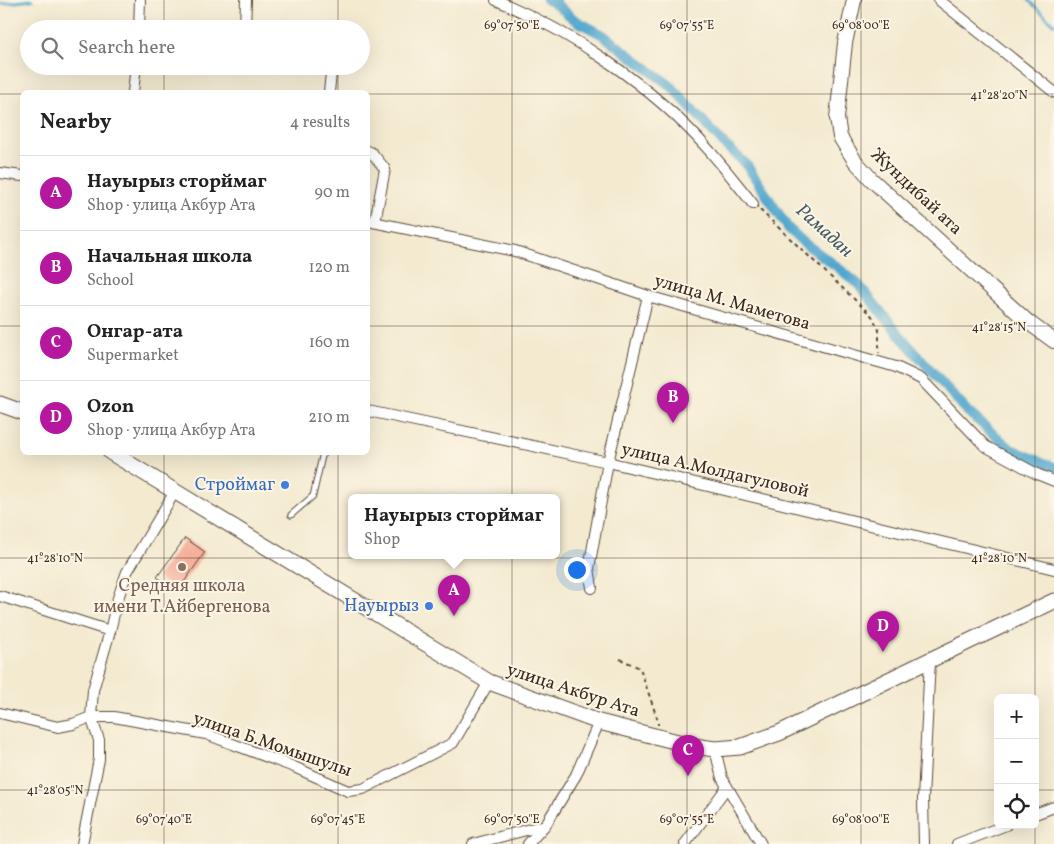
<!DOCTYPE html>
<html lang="en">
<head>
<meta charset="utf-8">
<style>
	:root { --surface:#fff; --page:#f2f2f2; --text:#222; --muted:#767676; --line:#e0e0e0; --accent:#b5179e }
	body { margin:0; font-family:Vollkorn,serif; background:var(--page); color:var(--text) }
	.controls { position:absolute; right:15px; bottom:15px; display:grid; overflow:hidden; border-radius:8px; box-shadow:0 5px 20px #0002 }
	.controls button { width:45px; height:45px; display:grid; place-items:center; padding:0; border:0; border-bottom:1px solid var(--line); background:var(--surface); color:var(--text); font:25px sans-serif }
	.you { position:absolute; left:576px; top:569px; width:18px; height:18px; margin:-12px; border:4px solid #fff; border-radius:50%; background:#1a73e8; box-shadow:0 0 0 8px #1a73e833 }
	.badge { display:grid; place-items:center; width:32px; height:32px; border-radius:50%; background:var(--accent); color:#fff; font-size:16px; font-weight:700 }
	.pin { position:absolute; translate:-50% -41px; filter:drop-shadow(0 1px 2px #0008) }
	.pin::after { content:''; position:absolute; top:26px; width:18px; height:15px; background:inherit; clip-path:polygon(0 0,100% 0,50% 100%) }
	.popup { position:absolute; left:348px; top:494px; width:212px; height:65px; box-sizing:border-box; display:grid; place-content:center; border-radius:8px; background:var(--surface); filter:drop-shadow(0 1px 4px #0005); font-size:16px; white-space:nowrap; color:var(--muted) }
	.popup b { font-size:19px; color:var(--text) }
	.popup::after { content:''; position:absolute; left:50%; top:100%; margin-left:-10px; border:10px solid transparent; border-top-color:var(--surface) }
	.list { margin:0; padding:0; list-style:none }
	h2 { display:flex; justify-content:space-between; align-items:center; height:65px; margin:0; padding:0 20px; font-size:21px }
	h2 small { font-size:16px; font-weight:400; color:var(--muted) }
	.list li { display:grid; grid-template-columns:32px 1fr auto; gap:15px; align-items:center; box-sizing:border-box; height:75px; padding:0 20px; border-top:1px solid var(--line) }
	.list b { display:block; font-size:19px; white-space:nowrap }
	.list p { margin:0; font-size:16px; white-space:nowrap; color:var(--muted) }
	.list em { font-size:16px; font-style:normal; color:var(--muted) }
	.icon { flex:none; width:28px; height:28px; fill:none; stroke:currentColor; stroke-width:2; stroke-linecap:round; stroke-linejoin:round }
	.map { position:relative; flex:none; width:1054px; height:844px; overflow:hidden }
	.search { position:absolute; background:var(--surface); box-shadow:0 5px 20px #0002; left:20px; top:20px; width:350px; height:55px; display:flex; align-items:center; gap:12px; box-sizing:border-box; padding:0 18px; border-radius:28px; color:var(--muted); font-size:19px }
	.panel { position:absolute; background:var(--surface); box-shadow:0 5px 20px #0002; left:20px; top:90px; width:350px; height:365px; border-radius:8px }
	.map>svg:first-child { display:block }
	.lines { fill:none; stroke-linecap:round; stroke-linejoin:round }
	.stream { stroke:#52a7ce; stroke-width:3 }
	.canal { stroke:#52a7ce; stroke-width:10 }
	.building { fill:#f4aa95 }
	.service-casing { stroke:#574739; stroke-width:7 }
	.minor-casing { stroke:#574739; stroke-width:12 }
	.tertiary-casing { stroke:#574739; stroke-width:16 }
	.secondary-casing { stroke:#574739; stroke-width:17 }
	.path { stroke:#574739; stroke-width:2; stroke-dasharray:4 4; stroke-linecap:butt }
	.service { stroke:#fff; stroke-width:5 }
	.minor { stroke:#fff; stroke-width:10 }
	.tertiary { stroke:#fff; stroke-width:14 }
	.secondary { stroke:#fff; stroke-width:15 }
	.ticks { fill:none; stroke:#3b2a1e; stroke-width:1; stroke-opacity:0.45 }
	.shop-dot { fill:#3f7fe0; stroke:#fcf5e5; stroke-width:2 }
	.education-dot { fill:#8d6e63; stroke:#fcf5e5; stroke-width:2 }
	.labels { text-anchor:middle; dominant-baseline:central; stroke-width:4; stroke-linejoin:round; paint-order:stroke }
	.street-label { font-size:18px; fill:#3b2a1e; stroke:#fcf5e5 }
	.shop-label { font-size:18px; fill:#366cbe; stroke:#fcf5e5; text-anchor:end }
	.education-label { font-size:18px; fill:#785e54; stroke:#fcf5e5 }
	.water-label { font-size:19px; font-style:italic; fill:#445c64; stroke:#fcf5e5 }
	.ticks-label { font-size:12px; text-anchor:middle; fill:#3b2a1e; stroke:#fcf5e5; stroke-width:4; stroke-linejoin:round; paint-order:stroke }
</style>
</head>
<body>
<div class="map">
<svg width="1054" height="844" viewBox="0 0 1054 844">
	<rect width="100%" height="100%" fill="#fcf5e5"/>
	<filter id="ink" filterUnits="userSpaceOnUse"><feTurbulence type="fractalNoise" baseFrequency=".02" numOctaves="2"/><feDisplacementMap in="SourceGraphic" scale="10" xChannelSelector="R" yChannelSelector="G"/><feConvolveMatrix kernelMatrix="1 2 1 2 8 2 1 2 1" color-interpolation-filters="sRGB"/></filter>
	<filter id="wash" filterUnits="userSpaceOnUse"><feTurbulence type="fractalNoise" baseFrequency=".0096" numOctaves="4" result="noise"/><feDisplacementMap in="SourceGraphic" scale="20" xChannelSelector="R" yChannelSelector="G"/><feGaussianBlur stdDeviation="1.12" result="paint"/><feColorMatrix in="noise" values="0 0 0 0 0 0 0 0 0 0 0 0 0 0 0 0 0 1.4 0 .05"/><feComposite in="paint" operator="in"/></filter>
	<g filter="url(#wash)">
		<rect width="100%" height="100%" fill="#f3ead0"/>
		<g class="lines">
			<g class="stream">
				<path d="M1028,0L1054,24"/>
				<path d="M0,4L32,0"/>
				<path d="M556,4L559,0"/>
			</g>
			<path class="canal" d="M547,0L556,4L575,20L603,35L672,87L725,145L746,164L788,228L803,242L836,266L858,284L903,339L968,412L1011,449L1054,467"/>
		</g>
		<g id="blocks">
			<path class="building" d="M185,538L205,552L177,592L157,577Z"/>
		</g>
	</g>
	<g filter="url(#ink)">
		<use href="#blocks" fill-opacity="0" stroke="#574739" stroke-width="1"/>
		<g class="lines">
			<defs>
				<path id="service" d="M291,515L313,496L323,452"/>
				<g id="minor">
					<path d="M496,0C572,32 652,86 707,148C723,166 738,185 753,204"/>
					<path d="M939,0L1054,92"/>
					<path d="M139,29L140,0"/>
					<path d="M245,29L246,0"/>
					<path d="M326,66L331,73L329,92"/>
					<path d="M133,92L136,66"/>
					<path d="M368,151L372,153L385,169L375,222"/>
					<path d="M0,173L22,176"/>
					<path d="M368,221L515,251L648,296L896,367L921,379L985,446L1037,474L1054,481"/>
					<path d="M368,411L608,462L1054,569"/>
					<path d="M592,588L589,568L608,462L648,296"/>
					<path d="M0,596L110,631"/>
					<path d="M0,713L58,727L73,724L91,717H114L206,734L294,767L348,791L363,789L453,743L489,682"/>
					<path d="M715,749L722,778L761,844"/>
					<path d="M1035,814L1054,807"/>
					<path d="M82,844L99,759V740L91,717L93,690L110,631L117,601L127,572L174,493"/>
					<path d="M473,844L545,825"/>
					<path d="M528,844L546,824L576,775L599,722"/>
					<path d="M685,844L727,787"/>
					<path d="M924,844L923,799L930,660"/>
					<path d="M957,844L1006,825"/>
				</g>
				<path id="tertiary" d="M854,0L845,43L837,118L840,137L855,161L872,180L1028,322L1054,341"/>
				<g id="secondary">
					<path d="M0,404L22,412"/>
					<path d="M110,452L489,682L599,722L694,746L715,749L740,747L779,733L930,660L1054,601"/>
				</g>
			</defs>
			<use href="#service" class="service-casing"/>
			<use href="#minor" class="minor-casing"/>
			<use href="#tertiary" class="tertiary-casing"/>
			<use href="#secondary" class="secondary-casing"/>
			<g class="path">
				<path d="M760,210L872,316L879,330V353"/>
				<path d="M620,659L640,668L658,721V725"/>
			</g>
			<use href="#service" class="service"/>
			<use href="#minor" class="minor"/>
			<use href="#tertiary" class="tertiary"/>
			<use href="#secondary" class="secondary"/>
		</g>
	</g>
	<path class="ticks" d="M164,0V29M338,0V29M512,0V844M687,0V844M861,0V844M1035,0V844M164,66V92M338,66V92M0,94H22M368,94H1054M0,326H22M368,326H1054M164,452V844M338,452V844M0,558H1054M0,790H998M1035,790H1054"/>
	<g class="shop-dot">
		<circle cx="285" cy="485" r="5"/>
		<circle cx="429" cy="606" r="5"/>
	</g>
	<circle class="education-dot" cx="182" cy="567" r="5"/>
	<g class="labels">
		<g class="street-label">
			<text transform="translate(916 192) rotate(43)">Жундибай ата</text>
			<text transform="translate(732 303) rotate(16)">улица М. Маметова</text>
			<text transform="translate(715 471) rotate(13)">улица А.Молдагуловой</text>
			<text transform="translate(573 691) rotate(18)">улица Акбур Ата</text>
			<text transform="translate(272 745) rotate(19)">улица Б.Момышулы</text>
		</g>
		<g class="shop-label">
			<text x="275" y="485">Строймаг</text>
			<text x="419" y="606">Науырыз</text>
		</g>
		<g class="education-label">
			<text x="182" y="586">Средняя школа<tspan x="182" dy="21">имени Т.Айбергенова</tspan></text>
		</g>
		<g class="water-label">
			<text transform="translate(824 231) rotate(42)">Рамадан</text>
		</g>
	</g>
	<g class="ticks-label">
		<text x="512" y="29">69°07'50"E</text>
		<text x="687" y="29">69°07'55"E</text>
		<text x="861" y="29">69°08'00"E</text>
		<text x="999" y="99">41°28'20"N</text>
		<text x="999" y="331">41°28'15"N</text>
		<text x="55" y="562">41°28'10"N</text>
		<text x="999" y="562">41°28'10"N</text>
		<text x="55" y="794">41°28'05"N</text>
		<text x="164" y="823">69°07'40"E</text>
		<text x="338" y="823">69°07'45"E</text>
		<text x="512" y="823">69°07'50"E</text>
		<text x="687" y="823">69°07'55"E</text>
		<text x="861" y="823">69°08'00"E</text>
	</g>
</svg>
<div class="controls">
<button>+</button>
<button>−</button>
<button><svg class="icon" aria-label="locate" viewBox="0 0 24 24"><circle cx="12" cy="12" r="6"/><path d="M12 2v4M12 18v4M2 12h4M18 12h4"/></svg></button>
</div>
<div class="you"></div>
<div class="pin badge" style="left:454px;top:616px">A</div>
<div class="popup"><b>Науырыз сторймаг</b>Shop</div>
<div class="pin badge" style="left:673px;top:423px">B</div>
<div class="pin badge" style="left:688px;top:776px">C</div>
<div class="pin badge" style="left:883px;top:652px">D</div>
<div class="search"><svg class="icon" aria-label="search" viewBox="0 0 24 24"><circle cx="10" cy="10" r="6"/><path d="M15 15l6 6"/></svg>Search here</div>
<section class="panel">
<h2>Nearby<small>4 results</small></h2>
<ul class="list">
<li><span class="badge">A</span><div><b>Науырыз сторймаг</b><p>Shop · улица Акбур Ата</p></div><em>90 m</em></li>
<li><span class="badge">B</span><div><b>Начальная школа</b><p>School</p></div><em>120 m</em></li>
<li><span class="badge">C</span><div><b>Онгар-ата</b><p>Supermarket</p></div><em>160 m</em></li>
<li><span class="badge">D</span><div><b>Ozon</b><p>Shop · улица Акбур Ата</p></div><em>210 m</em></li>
</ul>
</section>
</div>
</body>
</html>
